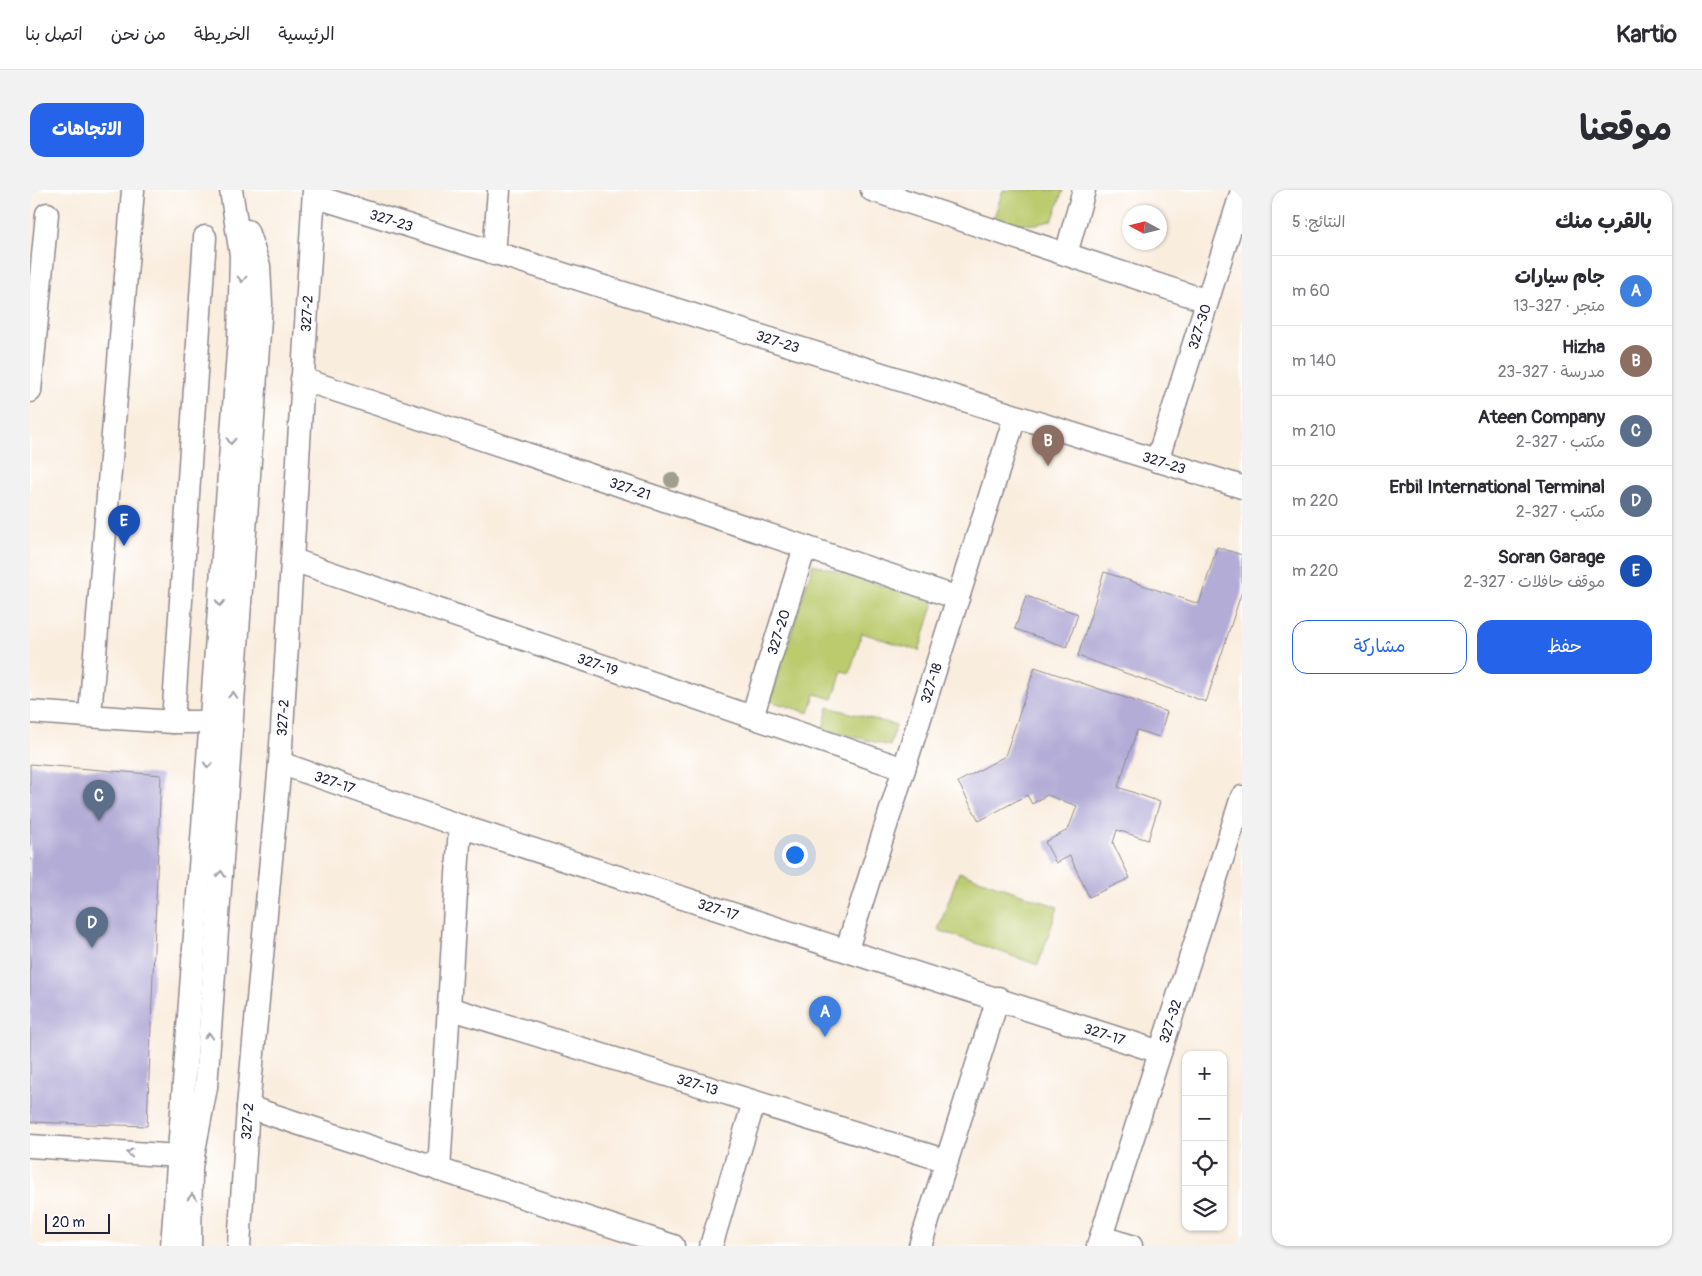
<!DOCTYPE html>
<html lang="ar">
<head>
<meta charset="utf-8">
<style>
	:root { --surface:#fff; --page:#f2f2f3; --text:#2b2b33; --muted:#7c7c81; --line:#e1e1e2; --accent:#2563eb }
	body { margin:0; font-family:Pangolin,"Playpen Sans Arabic",sans-serif; background:var(--page); color:var(--text); direction:rtl }
	.controls { position:absolute; right:15px; bottom:15px; display:grid; overflow:hidden; border-radius:10px; box-shadow:0 1px 4px #0004 }
	.controls button { width:45px; height:45px; display:grid; place-items:center; padding:0; border:0; border-bottom:1px solid var(--line); background:var(--surface); color:var(--text); font:25px sans-serif }
	.compass { position:absolute; left:1092px; top:15px; width:45px; height:45px; border-radius:50%; background:var(--surface); box-shadow:0 1px 4px #0004; rotate:277deg }
	.scale { position:absolute; left:15px; bottom:12px; width:65px; box-sizing:border-box; padding-left:5px; border:2px solid #22223b; border-top:0; font-size:14px; line-height:18px; white-space:nowrap; color:#22223b; -webkit-text-stroke:4px #fff; paint-order:stroke }
	.you { position:absolute; left:764px; top:664px; width:18px; height:18px; margin:-12px; border:4px solid #fff; border-radius:50%; background:#1a73e8; box-shadow:0 0 0 8px #1a73e833 }
	.badge { display:grid; place-items:center; width:32px; height:32px; border-radius:50%; background:var(--accent); color:#fff; font-size:16px; font-weight:700 }
	.pin { position:absolute; translate:-50% -41px; filter:drop-shadow(0 1px 2px #0008) }
	.pin::after { content:''; position:absolute; top:26px; width:18px; height:15px; background:inherit; clip-path:polygon(0 0,100% 0,50% 100%) }
	.list { margin:0; padding:0; list-style:none }
	h2 { display:flex; justify-content:space-between; align-items:center; height:65px; margin:0; padding:0 20px; font-size:21px }
	h2 small { font-size:16px; font-weight:400; color:var(--muted) }
	.list li { display:grid; grid-template-columns:32px 1fr auto; gap:15px; align-items:center; box-sizing:border-box; height:70px; padding:0 20px; border-top:1px solid var(--line) }
	.list b { display:block; font-size:19px; white-space:nowrap }
	.list p { margin:0; font-size:16px; white-space:nowrap; color:var(--muted) }
	.list em { font-size:16px; font-style:normal; color:var(--muted) }
	.actions { display:flex; gap:10px; padding:15px 20px }
	.actions a { flex:1; padding:11px 0; border:1px solid var(--accent); border-radius:15px; text-align:center; font-size:18px; color:var(--accent) }
	.actions .main { background:var(--accent); color:#fff }
	.icon { flex:none; width:28px; height:28px; fill:none; stroke:currentColor; stroke-width:2; stroke-linecap:round; stroke-linejoin:round }
	.map { position:relative; flex:none; width:1212px; height:1056px; overflow:hidden; direction:ltr; border-radius:15px }
	header { display:flex; align-items:center; gap:30px; box-sizing:border-box; height:70px; padding:0 25px; background:var(--surface); border-bottom:1px solid var(--line) }
	header strong { font-size:24px }
	nav { display:flex; gap:28px; margin-inline-start:auto; font-size:18px }
	.intro { display:flex; align-items:center; justify-content:space-between; box-sizing:border-box; height:120px; padding:0 30px }
	h1 { margin:0; font-size:35px }
	.button { padding:12px 22px; border-radius:15px; background:var(--accent); color:#fff; font-size:18px; font-weight:700 }
	main { display:flex; gap:30px; padding:0 30px }
	aside { flex:1; background:var(--surface); border-radius:15px; box-shadow:0 1px 4px #0004 }
	.map>svg:first-child { display:block }
	.green { fill:#bbcb6e; stroke:#6e7654 }
	.building { fill:#b2acd6 }
	.lines { fill:none; stroke-linecap:round; stroke-linejoin:round }
	.minor-casing { stroke:#8e888c; stroke-width:25 }
	.minor { stroke:#fff; stroke-width:22 }
	.tree { fill:#a09e8e }
	.oneway { stroke:#9c9ca7 }
	.labels { text-anchor:middle; dominant-baseline:central; stroke-width:4.5; stroke-linejoin:round; paint-order:stroke }
	.street-label { font-size:14px; fill:#22223b; stroke:#fff }
</style>
</head>
<body>
<header>
<strong>Kartio</strong>
<nav><a>الرئيسية</a><a>الخريطة</a><a>من نحن</a><a>اتصل بنا</a></nav>
</header>
<div class="intro"><h1>موقعنا</h1><a class="button">الاتجاهات</a></div>
<main>
<aside>
<h2>بالقرب منك<small>النتائج: 5</small></h2>
<ul class="list">
<li><span class="badge" style="background:#3f7fe0">A</span><div><b>جام سيارات</b><p>متجر · 327-13</p></div><em>60 m</em></li>
<li><span class="badge" style="background:#8d6e63">B</span><div><b>Hizha</b><p>مدرسة · 327-23</p></div><em>140 m</em></li>
<li><span class="badge" style="background:#5c6f8a">C</span><div><b>Ateen Company</b><p>مكتب · 327-2</p></div><em>210 m</em></li>
<li><span class="badge" style="background:#5c6f8a">D</span><div><b>Erbil International Terminal</b><p>مكتب · 327-2</p></div><em>220 m</em></li>
<li><span class="badge" style="background:#1a4fb4">E</span><div><b>Soran Garage</b><p>موقف حافلات · 327-2</p></div><em>220 m</em></li>
</ul>
<div class="actions"><a class="main">حفظ</a><a>مشاركة</a></div>
</aside>
<div class="map">
<svg width="1212" height="1056" viewBox="0 0 1212 1056">
	<rect width="100%" height="100%" fill="#fff"/>
	<filter id="ink" filterUnits="userSpaceOnUse"><feTurbulence type="fractalNoise" baseFrequency=".02" numOctaves="2"/><feDisplacementMap in="SourceGraphic" scale="10" xChannelSelector="R" yChannelSelector="G"/><feConvolveMatrix kernelMatrix="1 2 1 2 8 2 1 2 1" color-interpolation-filters="sRGB"/></filter>
	<filter id="wash" filterUnits="userSpaceOnUse"><feTurbulence type="fractalNoise" baseFrequency=".0096" numOctaves="4" result="noise"/><feDisplacementMap in="SourceGraphic" scale="20" xChannelSelector="R" yChannelSelector="G"/><feGaussianBlur stdDeviation="1.12" result="paint"/><feColorMatrix in="noise" values="0 0 0 0 0 0 0 0 0 0 0 0 0 0 0 0 0 1.4 0 .05"/><feComposite in="paint" operator="in"/></filter>
	<g filter="url(#wash)">
		<rect width="100%" height="100%" fill="#f9edde"/>
		<g class="green">
			<path d="M973,0H1033L1023,29C1006,39 981,33 964,27Z"/>
			<path d="M783,374L904,412L889,461L832,443L820,483L812,481L803,509L785,504L779,523L740,511Z"/>
			<path d="M798,517L866,535L860,556L793,539Z"/>
			<path d="M929,682L1028,717L1008,775L908,740Z"/>
		</g>
		<g id="blocks">
			<g class="building">
				<path d="M1187,357L1212,365V401L1176,512L1048,466L1074,382L1169,414Z"/>
				<path d="M996,406L1048,424L1037,457L985,439Z"/>
				<path d="M1005,477L1137,522L1129,547L1107,540L1088,597L1130,612L1118,650L1087,640L1083,653L1100,688L1059,707L1040,666L1026,673L1015,652L1038,640L1047,616L1017,605L1002,614L997,605L949,631L928,592L975,566Z"/>
				<path d="M0,574L131,585L117,936L0,932Z"/>
			</g>
		</g>
	</g>
	<g filter="url(#ink)">
		<use href="#blocks" fill-opacity="0" stroke="#8e888c" stroke-width="1"/>
		<g class="lines">
			<defs>
				<g id="minor">
					<path d="M842,0L1177,111"/>
					<path id="s1" d="M284,6L1212,297"/>
					<path d="M464,64L469,0"/>
					<path d="M1036,64L1054,0"/>
					<path id="s2" d="M272,189L928,408"/>
					<path d="M0,201L17,24"/>
					<path id="s3" d="M1127,271L1212,1"/>
					<path id="s4" d="M263,370L874,579"/>
					<path d="M0,522L143,532H196"/>
					<path d="M60,525L103,0"/>
					<path id="s5" d="M722,527L775,357"/>
					<path d="M143,532L175,47"/>
					<path id="s6" d="M250,573L430,636L1130,862"/>
					<path id="s7" d="M817,759L985,227"/>
					<path id="s8" d="M419,818L917,971"/>
					<path d="M218,917L643,1056"/>
					<path d="M0,956L163,967"/>
					<path d="M409,980L430,636"/>
					<path d="M1071,1047L1101,1056"/>
					<path d="M142,1056L209,149L211,65L201,0"/>
					<path d="M160,1056L161,977L176,897L231,114L229,76L217,41"/>
					<path id="s9" d="M209,1056L218,917L250,573L284,0"/>
					<path d="M681,1056L724,912"/>
					<path d="M890,1056L968,808"/>
					<path id="s10" d="M1068,1056L1212,607"/>
				</g>
			</defs>
			<use href="#minor" class="minor-casing"/>
			<use href="#minor" class="minor"/>
		</g>
		<circle class="tree" cx="642" cy="290" r="8"/>
		<defs><path id="oneway-chevron" d="M-2-3.5L2.5 0L-2 3.5" fill="none" stroke-width="1.6" stroke-linecap="round" stroke-linejoin="round" transform="scale(1.25)"/></defs>
		<g class="oneway">
			<use href="#oneway-chevron" transform="translate(212 89) rotate(90)"/>
			<use href="#oneway-chevron" transform="translate(201 251) rotate(94)"/>
			<use href="#oneway-chevron" transform="translate(190 413) rotate(94)"/>
			<use href="#oneway-chevron" transform="translate(203 505) rotate(-86)"/>
			<use href="#oneway-chevron" transform="translate(178 575) rotate(94)"/>
			<use href="#oneway-chevron" transform="translate(191 684) rotate(-86)"/>
			<use href="#oneway-chevron" transform="translate(179 846) rotate(-86)"/>
			<use href="#oneway-chevron" transform="translate(100 963) rotate(-176)"/>
			<use href="#oneway-chevron" transform="translate(162 1007) rotate(-90)"/>
		</g>
	</g>
	<g class="labels">
		<g class="street-label">
			<text stroke="none"><textPath href="#s1" startOffset="81">327-23</textPath></text>
			<text stroke="none"><textPath href="#s9" startOffset="935">327-2</textPath></text>
			<text stroke="none"><textPath href="#s3" startOffset="141">327-30</textPath></text>
			<text stroke="none"><textPath href="#s1" startOffset="486">327-23</textPath></text>
			<text stroke="none"><textPath href="#s1" startOffset="891">327-23</textPath></text>
			<text stroke="none"><textPath href="#s2" startOffset="346">327-21</textPath></text>
			<text stroke="none"><textPath href="#s5" startOffset="89">327-20</textPath></text>
			<text stroke="none"><textPath href="#s4" startOffset="322">327-19</textPath></text>
			<text stroke="none"><textPath href="#s7" startOffset="279">327-18</textPath></text>
			<text stroke="none"><textPath href="#s9" startOffset="530">327-2</textPath></text>
			<text stroke="none"><textPath href="#s6" startOffset="58">327-17</textPath></text>
			<text stroke="none"><textPath href="#s6" startOffset="462">327-17</textPath></text>
			<text stroke="none"><textPath href="#s10" startOffset="236">327-32</textPath></text>
			<text stroke="none"><textPath href="#s6" startOffset="868">327-17</textPath></text>
			<text stroke="none"><textPath href="#s8" startOffset="260">327-13</textPath></text>
			<text stroke="none"><textPath href="#s9" startOffset="125">327-2</textPath></text>
		</g>
	</g>
</svg>
<div class="controls">
<button>+</button>
<button>−</button>
<button><svg class="icon" aria-label="locate" viewBox="0 0 24 24"><circle cx="12" cy="12" r="6"/><path d="M12 2v4M12 18v4M2 12h4M18 12h4"/></svg></button>
<button><svg class="icon" aria-label="layers" viewBox="0 0 24 24"><path d="M12 4l9 5-9 5-9-5zM3 14l9 5 9-5"/></svg></button>
</div>
<svg class="compass" viewBox="-18 -18 36 36"><path d="M0-13l5 13h-10z" fill="#e53935"/><path d="M0 13l5-13h-10z" fill="#7c7c81"/></svg>
<div class="scale">20 m</div>
<div class="you"></div>
<div class="pin badge" style="left:795px;top:847px;background:#3f7fe0">A</div>
<div class="pin badge" style="left:1018px;top:276px;background:#8d6e63">B</div>
<div class="pin badge" style="left:69px;top:631px;background:#5c6f8a">C</div>
<div class="pin badge" style="left:62px;top:758px;background:#5c6f8a">D</div>
<div class="pin badge" style="left:94px;top:356px;background:#1a4fb4">E</div>
</div>
</main>
</body>
</html>
